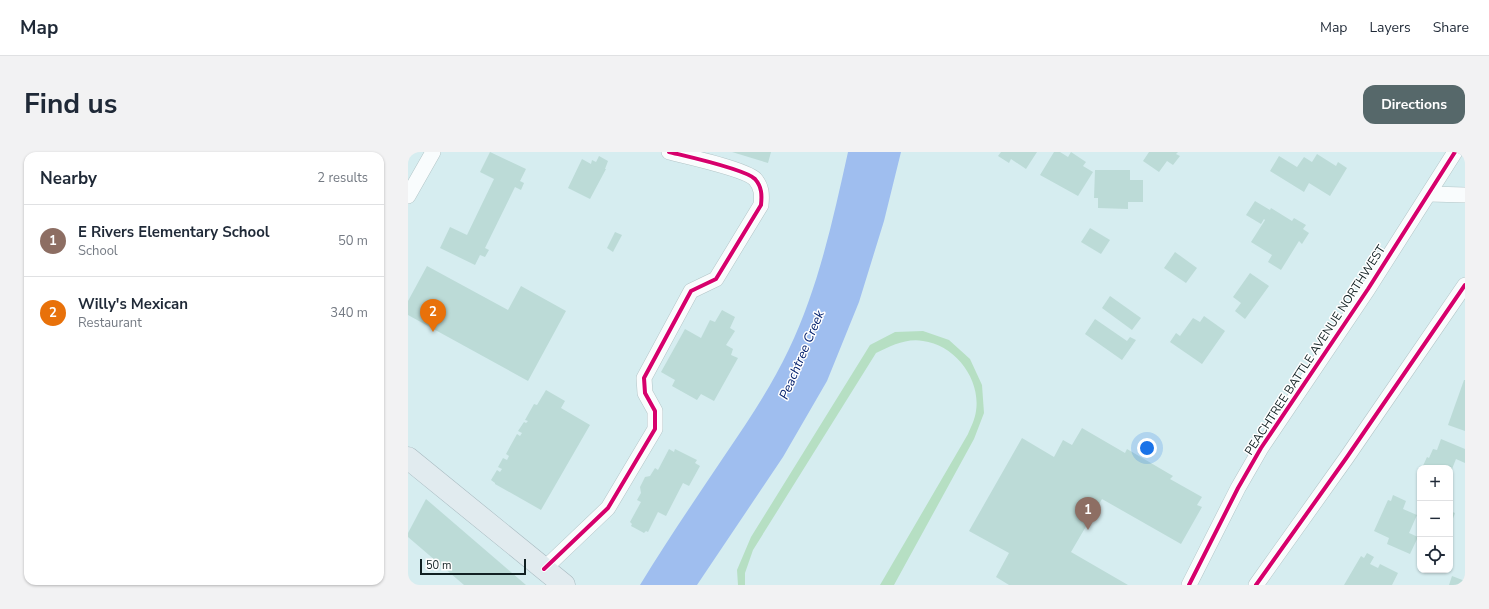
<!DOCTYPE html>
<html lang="en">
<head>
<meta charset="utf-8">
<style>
	:root { --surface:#fff; --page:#f2f2f3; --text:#1f2937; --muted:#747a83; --line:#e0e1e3; --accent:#56686a }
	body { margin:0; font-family:"Nunito Sans",sans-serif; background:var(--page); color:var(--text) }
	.controls { position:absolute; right:12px; bottom:12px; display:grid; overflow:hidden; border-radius:8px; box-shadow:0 1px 3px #0004 }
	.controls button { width:36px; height:36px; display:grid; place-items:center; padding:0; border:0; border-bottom:1px solid var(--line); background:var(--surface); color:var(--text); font:20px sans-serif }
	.scale { position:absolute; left:12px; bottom:10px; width:106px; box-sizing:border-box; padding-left:4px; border:2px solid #112022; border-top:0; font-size:11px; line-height:14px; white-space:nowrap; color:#112022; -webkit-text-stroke:3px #fff; paint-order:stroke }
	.you { position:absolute; left:739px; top:296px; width:14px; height:14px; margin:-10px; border:3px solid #fff; border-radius:50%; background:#1a73e8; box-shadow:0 0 0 6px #1a73e833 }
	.badge { display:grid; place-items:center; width:26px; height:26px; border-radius:50%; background:var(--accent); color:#fff; font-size:13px; font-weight:700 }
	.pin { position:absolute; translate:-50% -33px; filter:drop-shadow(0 1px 2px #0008) }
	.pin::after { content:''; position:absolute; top:21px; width:14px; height:12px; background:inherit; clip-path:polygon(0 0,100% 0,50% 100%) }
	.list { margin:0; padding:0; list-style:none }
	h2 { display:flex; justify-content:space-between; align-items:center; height:52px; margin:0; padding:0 16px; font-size:17px }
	h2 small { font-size:13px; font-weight:400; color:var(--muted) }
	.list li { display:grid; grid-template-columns:26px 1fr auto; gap:12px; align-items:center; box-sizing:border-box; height:72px; padding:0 16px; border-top:1px solid var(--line) }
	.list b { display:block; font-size:15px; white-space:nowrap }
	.list p { margin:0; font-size:13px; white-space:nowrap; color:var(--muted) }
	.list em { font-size:13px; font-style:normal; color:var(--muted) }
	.icon { flex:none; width:22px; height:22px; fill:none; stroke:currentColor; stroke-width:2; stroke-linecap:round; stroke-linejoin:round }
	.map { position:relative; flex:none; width:1057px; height:433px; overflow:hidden; border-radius:12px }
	header { display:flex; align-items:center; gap:24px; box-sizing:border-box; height:56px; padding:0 20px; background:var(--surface); border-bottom:1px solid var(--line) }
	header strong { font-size:19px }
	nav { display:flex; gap:22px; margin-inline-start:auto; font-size:14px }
	.intro { display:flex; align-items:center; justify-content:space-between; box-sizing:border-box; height:96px; padding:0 24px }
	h1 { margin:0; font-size:28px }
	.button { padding:10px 18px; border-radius:12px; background:var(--accent); color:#fff; font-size:14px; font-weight:700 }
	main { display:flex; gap:24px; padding:0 24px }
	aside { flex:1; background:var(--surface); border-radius:12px; box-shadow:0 1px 3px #0004 }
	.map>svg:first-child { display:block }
	.green { fill:#b6dfc3 }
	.water { fill:#9fbeef }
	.building { fill:#bcdbd7 }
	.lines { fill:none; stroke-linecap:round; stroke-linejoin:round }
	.street-casing { stroke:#b3c5c7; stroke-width:16 }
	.highway-casing { stroke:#a7b9bf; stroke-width:23 }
	.street { stroke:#f9fcfd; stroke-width:15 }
	.highway { stroke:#e1ebef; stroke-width:22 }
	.cycleway-casing { stroke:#fff; stroke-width:6 }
	.cycleway { stroke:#d6006c; stroke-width:4 }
	.labels { text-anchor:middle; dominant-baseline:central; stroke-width:3; stroke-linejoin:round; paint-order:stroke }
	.street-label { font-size:12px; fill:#112022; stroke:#fff }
	.water-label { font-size:13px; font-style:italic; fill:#04216e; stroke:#fff }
</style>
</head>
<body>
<header>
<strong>Map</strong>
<nav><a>Map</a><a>Layers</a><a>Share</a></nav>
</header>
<div class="intro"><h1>Find us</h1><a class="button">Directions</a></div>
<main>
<aside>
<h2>Nearby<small>2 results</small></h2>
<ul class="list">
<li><span class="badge" style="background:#8d6e63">1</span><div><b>E Rivers Elementary School</b><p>School</p></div><em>50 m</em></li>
<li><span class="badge" style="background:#e8710a">2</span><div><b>Willy's Mexican</b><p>Restaurant</p></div><em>340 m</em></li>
</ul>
</aside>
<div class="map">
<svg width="1057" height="433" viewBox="0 0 1057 433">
	<rect width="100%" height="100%" fill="#d6edf0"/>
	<path class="green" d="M515,179L541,188L562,207L574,233L576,261L566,287L486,433H472L560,282C563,275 567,267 568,259C573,227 547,193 515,189C498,186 483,194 468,201L345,398L337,421V433H330L329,418L343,385L462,193L487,180Z"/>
	<path class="water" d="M440,0H493L476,69L451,150L419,229L375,305L289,433H232C259,389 288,346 317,303C340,269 363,235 381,197C411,134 425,67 440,0Z"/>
	<g class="building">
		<path d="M82,0L118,17L112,29L116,31L113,38L107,35L77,96L81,98L77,105L72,103L67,113L32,96L42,75L59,83L86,27L72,20Z"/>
		<path d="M324,0H363L360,11Z"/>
		<path d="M593,0H629L618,17L603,7L601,11L590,4Z"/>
		<path d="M646,0H652L660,5L663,0L678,10L675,14L685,20L670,44L632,23Z"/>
		<path d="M741,0H770L768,2L772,4L765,13L759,9L751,20L735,9Z"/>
		<path d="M909,2L928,14L930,10L939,16L922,44L901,31L896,40L862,19L871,4L889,15L896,5L904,10Z"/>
		<path d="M191,4L200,9L197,17H198L182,47L160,36L174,7L183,12L184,8L188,10Z"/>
		<path d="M687,18H722V28H735V50H720V57L690,56V46H686Z"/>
		<path d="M847,49L862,58L863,56L884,69L886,66L898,73L895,77L901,81L894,92L891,89L873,118L860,110L864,103L843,90L857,68L856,67L853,72L838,63Z"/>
		<path d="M682,76L702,88L693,102L673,90Z"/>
		<path d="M207,80L214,83L205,100L199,96Z"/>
		<path d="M767,100L789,116L778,131L756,116Z"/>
		<path d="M19,114L100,158L113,134L158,159L120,229L0,163V149Z"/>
		<path d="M842,121L861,134L837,167L827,159L833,151L825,145Z"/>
		<path d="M702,144L733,166L724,178L694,156Z"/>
		<path d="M314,158L327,165L322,176L327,179L318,193L325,197L323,203L330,206L306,249L293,242L289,248L264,234L267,228L253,220L277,177L293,186L302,168L307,170Z"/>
		<path d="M796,164L817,179L794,212L762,190L768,181L772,184L785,166L792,170Z"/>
		<path d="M687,167L719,189L722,185L728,188L714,208L677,182Z"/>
		<path d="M1056,228H1057V279L1040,273Z"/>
		<path d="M138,238L157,249L153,256L182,273L133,358L87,332V331L83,328L89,318L92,320L94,317L90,315L95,306L99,308L101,304L98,302L109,282L112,284L114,281L110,279L116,270L118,271L120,269L117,268L126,252L129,253Z"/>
		<path d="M674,276L717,301L719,297L765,324L762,327L794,345L789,353L794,355L773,392L694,347L663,400L720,433H601L588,425L601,401L561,379L614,286L646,305L655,288L664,293Z"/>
		<path d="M1033,287L1057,297V311L1048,307L1042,322V316H1014L1019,305L1021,306L1025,297L1029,298Z"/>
		<path d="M261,297L266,300L267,297L289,308L287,311L292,314L281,334L275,331L258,364L250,360L240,380L238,379L236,381L223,374L224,372L222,370L233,350L229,348L233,341L232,335L237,325L242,324L247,316L250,318Z"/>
		<path d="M985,343L998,349L995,357L1009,363L1001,381L1010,385L1002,402L979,392L981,386L966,379L980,348L983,349Z"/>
		<path d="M18,347L118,433H56L0,385V381Z"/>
		<path d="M1042,359L1047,361L1042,375Z"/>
		<path d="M959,401L966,405L962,412L970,416L972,412L990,421L984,433H936L953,404L956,406Z"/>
		<path d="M1044,424L1057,429L1056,433H1041Z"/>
	</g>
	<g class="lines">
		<defs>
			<g id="street">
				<path d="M1022,42L1057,43"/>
				<path d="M0,44L25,0"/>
				<path d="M136,417L200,356L247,277V259L237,241L236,226L283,139L308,127L353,53C354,43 354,35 347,27C337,17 277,4 261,0"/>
				<path d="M781,433L830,336L853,296L960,137L1047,0"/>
				<path d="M848,433L939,305L1057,133"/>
			</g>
			<path id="highway" d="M0,306L156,433"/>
		</defs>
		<use href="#street" class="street-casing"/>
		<use href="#highway" class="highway-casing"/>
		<use href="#street" class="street"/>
		<use href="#highway" class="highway"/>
		<defs>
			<g id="cycleway">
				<path d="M136,417L200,356L247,277V259L237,241L236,226L283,139L308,127L353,53C354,43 354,35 347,27C337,17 277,4 261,0"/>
				<path d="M781,433L830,336L853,296L960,137L1047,0"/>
				<path d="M848,433L939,305L1057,133"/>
			</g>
		</defs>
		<use href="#cycleway" class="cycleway-casing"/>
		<use href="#cycleway" class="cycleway"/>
	</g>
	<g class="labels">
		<g class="street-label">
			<text transform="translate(907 198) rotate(-57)">PEACHTREE BATTLE AVENUE NORTHWEST</text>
		</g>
		<g class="water-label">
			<text transform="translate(394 203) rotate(-67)">Peachtree Creek</text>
		</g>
	</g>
</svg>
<div class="controls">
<button>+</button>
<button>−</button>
<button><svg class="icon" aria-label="locate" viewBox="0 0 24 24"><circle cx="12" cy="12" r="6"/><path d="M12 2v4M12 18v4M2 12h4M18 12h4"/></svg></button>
</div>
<div class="scale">50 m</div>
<div class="you"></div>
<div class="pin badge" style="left:680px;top:378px;background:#8d6e63">1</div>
<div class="pin badge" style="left:25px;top:180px;background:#e8710a">2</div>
</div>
</main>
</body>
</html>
